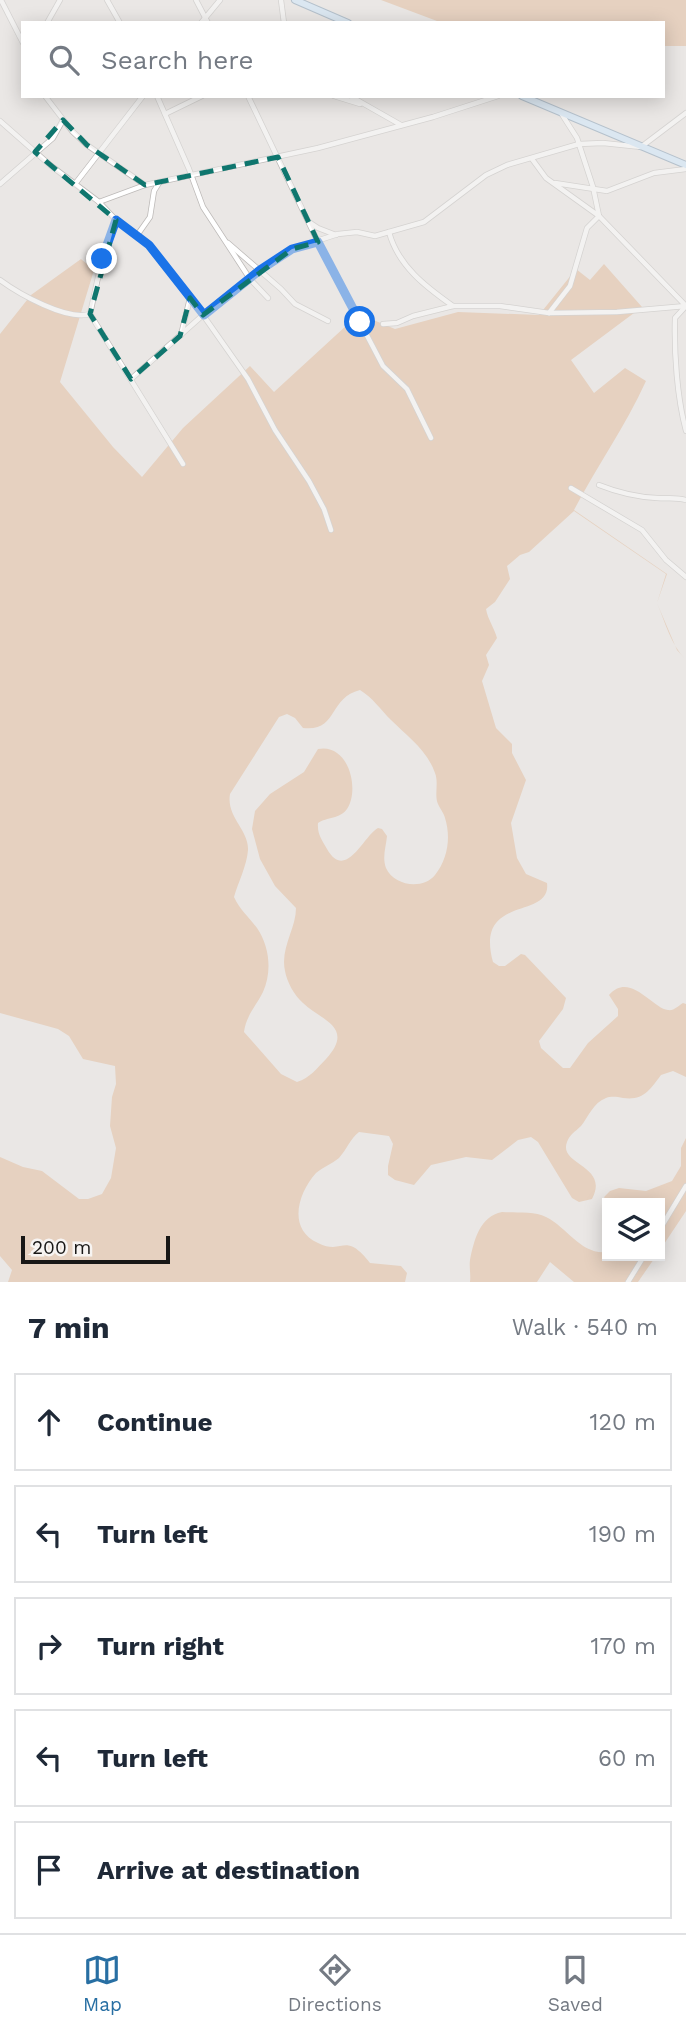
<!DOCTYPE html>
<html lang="en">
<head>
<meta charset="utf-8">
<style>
	:root { --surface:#fff; --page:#f6f6f7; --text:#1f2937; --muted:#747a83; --line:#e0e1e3; --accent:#286fa3 }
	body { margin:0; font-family:"Work Sans",sans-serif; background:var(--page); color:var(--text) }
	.controls { position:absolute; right:21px; bottom:21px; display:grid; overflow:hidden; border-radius:0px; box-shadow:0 4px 18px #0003 }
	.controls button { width:63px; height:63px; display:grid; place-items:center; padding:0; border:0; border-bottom:2px solid var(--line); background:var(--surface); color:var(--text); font:35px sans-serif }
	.scale { position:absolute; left:21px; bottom:18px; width:149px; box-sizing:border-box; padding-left:7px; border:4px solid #181716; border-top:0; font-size:19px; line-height:24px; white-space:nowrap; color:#181716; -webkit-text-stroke:5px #f7f4f2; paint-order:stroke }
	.stop { position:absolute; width:21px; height:21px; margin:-16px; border:5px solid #1a73e8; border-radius:50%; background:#fff }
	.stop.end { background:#1a73e8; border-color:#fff; box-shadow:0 2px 7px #0008 }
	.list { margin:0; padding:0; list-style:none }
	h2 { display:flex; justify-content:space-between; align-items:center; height:91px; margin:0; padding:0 28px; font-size:30px }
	h2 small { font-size:23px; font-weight:400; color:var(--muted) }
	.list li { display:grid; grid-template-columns:46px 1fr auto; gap:21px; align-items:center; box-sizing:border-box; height:98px; margin:0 14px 14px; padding:0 14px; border:2px solid var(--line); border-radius:0px }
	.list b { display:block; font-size:26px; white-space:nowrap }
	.list em { font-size:23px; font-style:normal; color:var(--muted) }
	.icon { flex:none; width:38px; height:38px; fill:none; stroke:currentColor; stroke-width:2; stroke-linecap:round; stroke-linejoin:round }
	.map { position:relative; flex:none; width:686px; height:1282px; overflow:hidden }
	.search { position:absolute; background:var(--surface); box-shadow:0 4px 18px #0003; left:21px; right:21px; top:21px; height:77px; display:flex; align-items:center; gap:18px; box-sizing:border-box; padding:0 24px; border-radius:0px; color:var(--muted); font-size:26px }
	.sheet { height:651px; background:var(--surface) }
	nav { display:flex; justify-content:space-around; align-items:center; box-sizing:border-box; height:98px; border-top:2px solid var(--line); background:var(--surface); font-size:19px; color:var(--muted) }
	nav a { display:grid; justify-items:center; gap:4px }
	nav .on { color:var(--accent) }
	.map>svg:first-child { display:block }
	.green { fill:#e2b692; fill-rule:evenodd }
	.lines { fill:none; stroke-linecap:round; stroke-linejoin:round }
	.minor-casing { stroke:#bdbab8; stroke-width:6 }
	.primary-casing { stroke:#7693ad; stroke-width:8 }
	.minor { stroke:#fff; stroke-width:4.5 }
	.primary { stroke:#cbe6fe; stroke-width:6 }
	.route { stroke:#1a73e8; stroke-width:9 }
	.marked { fill:none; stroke:#0f766e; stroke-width:5; stroke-dasharray:14 9; stroke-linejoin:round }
</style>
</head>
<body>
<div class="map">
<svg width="686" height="1282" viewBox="0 0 686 1282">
	<rect width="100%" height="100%" fill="#eae7e5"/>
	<g class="green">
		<path d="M381,0H686V46H663V23H451L437,21Z"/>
		<path d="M81,259L94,270L60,382L113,447L142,477L183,428L250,366L274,392L359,314L395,329L458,312L539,315L576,269L590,280L604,264L642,307L571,360L594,393L625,368L646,381C625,427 597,466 574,510L667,574L657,603C665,622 671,645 686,660L677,650L657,603L666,574L574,511L529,552L520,555L507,566L510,579L495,602L486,609C488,620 494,627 497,638L486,655L489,665L482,681L496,728L512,744V753L526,780L511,823L517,858L526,874L547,883C552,921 474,893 493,962L499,966H505L521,954L525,955L566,998L563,1009L539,1041L541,1048L563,1068H570L588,1043L618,1016V1009L609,995C630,971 652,1008 668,1010C674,1011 678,1006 683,1003L686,1004V1077L673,1071L661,1075C650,1090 643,1101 623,1098C617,1097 612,1096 606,1098C593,1103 589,1116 581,1126C575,1132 570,1134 567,1142C558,1165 610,1165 592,1199L579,1202L572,1198L538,1142L531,1137L518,1140L492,1160L466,1157L431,1165L414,1185L395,1180L388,1175V1166L393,1144L389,1136L359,1132C350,1139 347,1149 339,1158C332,1164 323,1167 316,1173C298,1193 287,1229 318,1243C344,1256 344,1230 370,1263L401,1266L407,1273L405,1282H8L12,1270L0,1256V1157L23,1167L42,1171L79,1199H88L102,1194L111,1178L116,1148L110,1126L112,1097L116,1084L115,1066L83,1059L69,1036L58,1029L0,1013V334L31,295ZM360,690C373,698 380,709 391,720C407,736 427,750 435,773C439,783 434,795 438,804C440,809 444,813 445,818C451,837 448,859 435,875C423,890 394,886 386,868C382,857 386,847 387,836L382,829L378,828C364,835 346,882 327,849C322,840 317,834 318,823C327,817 340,819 347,809C360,790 349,743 318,749L304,772L270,794L255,811L252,829L260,859L275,886L296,908C296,929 280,948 285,971C287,982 294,995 303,1003C322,1021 355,1027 326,1059C317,1068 310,1078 297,1082L281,1074L244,1032C246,1016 256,1006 263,992C272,972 270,947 257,928C249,917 240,910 234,897C238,883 247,865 248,850C249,830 226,817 230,794L279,717L287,714L295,718L303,728C338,732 328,698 360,690Z"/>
		<path d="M686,1138V1211L660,1250V1203H608L604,1197L610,1191L619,1188L646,1191L672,1181L681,1166V1148Z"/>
		<path d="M502,1212C515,1213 534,1211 546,1217C568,1228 581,1255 607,1252V1256H656L638,1282H574L550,1262L537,1282H470C471,1275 469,1267 470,1260C474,1240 480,1216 502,1212Z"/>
	</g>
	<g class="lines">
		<defs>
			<g id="minor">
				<path d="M1,0L23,43"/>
				<path d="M107,0L120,23"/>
				<path d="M196,0L208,23"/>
				<path d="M281,0L284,23"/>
				<path d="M47,23L60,0"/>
				<path d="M201,23L220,0"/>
				<path d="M45,96L72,131L87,145L145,185"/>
				<path d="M157,96L189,169L203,207L250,279L268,298"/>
				<path d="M248,96L318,242L383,366L407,389L431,438"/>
				<path d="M334,96L360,104"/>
				<path d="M350,96L401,125"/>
				<path d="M561,113L577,138L593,187L599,216L685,305"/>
				<path d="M165,114L202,96"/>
				<path d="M0,121L50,165L99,202L116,220L149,245L203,315L248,379L275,430L309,481L324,509L331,530"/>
				<path d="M532,159L546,178L599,216L587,228L570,286L549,313"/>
				<path d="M555,183L607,191L654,173L686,169"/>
				<path d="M0,184L53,138L63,120"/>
				<path d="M75,184L143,96"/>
				<path d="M99,202L145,185L318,148L433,117L498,96"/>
				<path d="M116,220L102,259L90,314L183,464"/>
				<path d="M309,222L318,228L336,235"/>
				<path d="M389,232C398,266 426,287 453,306"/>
				<path d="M138,234L150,217L154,191L159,183"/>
				<path d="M228,243L281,289L295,304L328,321"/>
				<path d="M0,280C19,294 67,321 90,314"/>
				<path d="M686,306L675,318C674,353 677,397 686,431"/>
				<path d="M383,324L397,323L413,316L453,306H500L549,313L617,312L686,306"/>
				<path d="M181,335L190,298"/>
				<path d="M131,379L203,315L260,269L292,249L338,234L357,232L375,236L424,222L486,175L507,165L579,144L603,143L641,147L686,113"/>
				<path d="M599,485C619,493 636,497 657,498C667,499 676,497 686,500"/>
				<path d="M571,488L642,530L666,560L686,577"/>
				<path d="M660,1229L686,1186"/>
				<path d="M628,1282L644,1256"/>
			</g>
			<g id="primary">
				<path d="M295,0L348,23"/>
				<path d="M522,96L686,165"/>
			</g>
		</defs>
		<use href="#minor" class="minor-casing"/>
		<use href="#primary" class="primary-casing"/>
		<use href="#minor" class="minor"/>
		<use href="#primary" class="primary"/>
	</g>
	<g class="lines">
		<path class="route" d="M102,259L116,220L149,245L204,315L260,270L292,249L318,242L360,322"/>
	</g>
	<path d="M0 0H686V1282H0ZM63,120L87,145L145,185L278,157L318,242L292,249L203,315L190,298L180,336L131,379L90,314L116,220L35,152Z" fill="#eae7e5" fill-opacity=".55" fill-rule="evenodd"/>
	<path class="marked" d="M63,120L87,145L145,185L278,157L318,242L292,249L203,315L190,298L180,336L131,379L90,314L116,220L35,152Z"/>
</svg>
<div class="controls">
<button><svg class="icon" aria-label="layers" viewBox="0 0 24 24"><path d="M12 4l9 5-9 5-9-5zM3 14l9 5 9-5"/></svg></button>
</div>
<div class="scale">200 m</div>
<div class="stop" style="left:360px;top:322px"></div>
<div class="stop end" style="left:102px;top:259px"></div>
<div class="search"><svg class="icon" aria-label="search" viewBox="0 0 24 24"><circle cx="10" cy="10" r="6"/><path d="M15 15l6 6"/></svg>Search here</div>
</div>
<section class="sheet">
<h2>7 min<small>Walk · 540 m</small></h2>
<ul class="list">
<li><svg class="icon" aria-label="ahead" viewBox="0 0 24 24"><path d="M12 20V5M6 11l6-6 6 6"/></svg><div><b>Continue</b></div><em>120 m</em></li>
<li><svg class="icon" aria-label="left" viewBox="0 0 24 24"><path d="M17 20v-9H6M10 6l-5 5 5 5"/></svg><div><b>Turn left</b></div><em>190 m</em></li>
<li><svg class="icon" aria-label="right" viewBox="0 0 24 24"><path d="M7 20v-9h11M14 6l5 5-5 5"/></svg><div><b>Turn right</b></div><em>170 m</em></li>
<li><svg class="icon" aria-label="left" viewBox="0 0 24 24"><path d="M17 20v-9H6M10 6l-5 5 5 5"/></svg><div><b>Turn left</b></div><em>60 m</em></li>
<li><svg class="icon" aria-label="arrive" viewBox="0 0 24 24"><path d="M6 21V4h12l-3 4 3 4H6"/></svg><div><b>Arrive at destination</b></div></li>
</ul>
</section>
<nav>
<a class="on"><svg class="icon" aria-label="map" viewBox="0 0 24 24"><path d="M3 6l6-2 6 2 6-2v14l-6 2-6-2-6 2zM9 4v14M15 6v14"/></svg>Map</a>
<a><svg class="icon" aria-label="directions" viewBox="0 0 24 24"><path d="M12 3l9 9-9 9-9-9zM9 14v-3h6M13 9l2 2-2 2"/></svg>Directions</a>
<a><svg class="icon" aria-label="saved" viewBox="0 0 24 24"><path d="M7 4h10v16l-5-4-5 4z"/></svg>Saved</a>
</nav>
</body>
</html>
